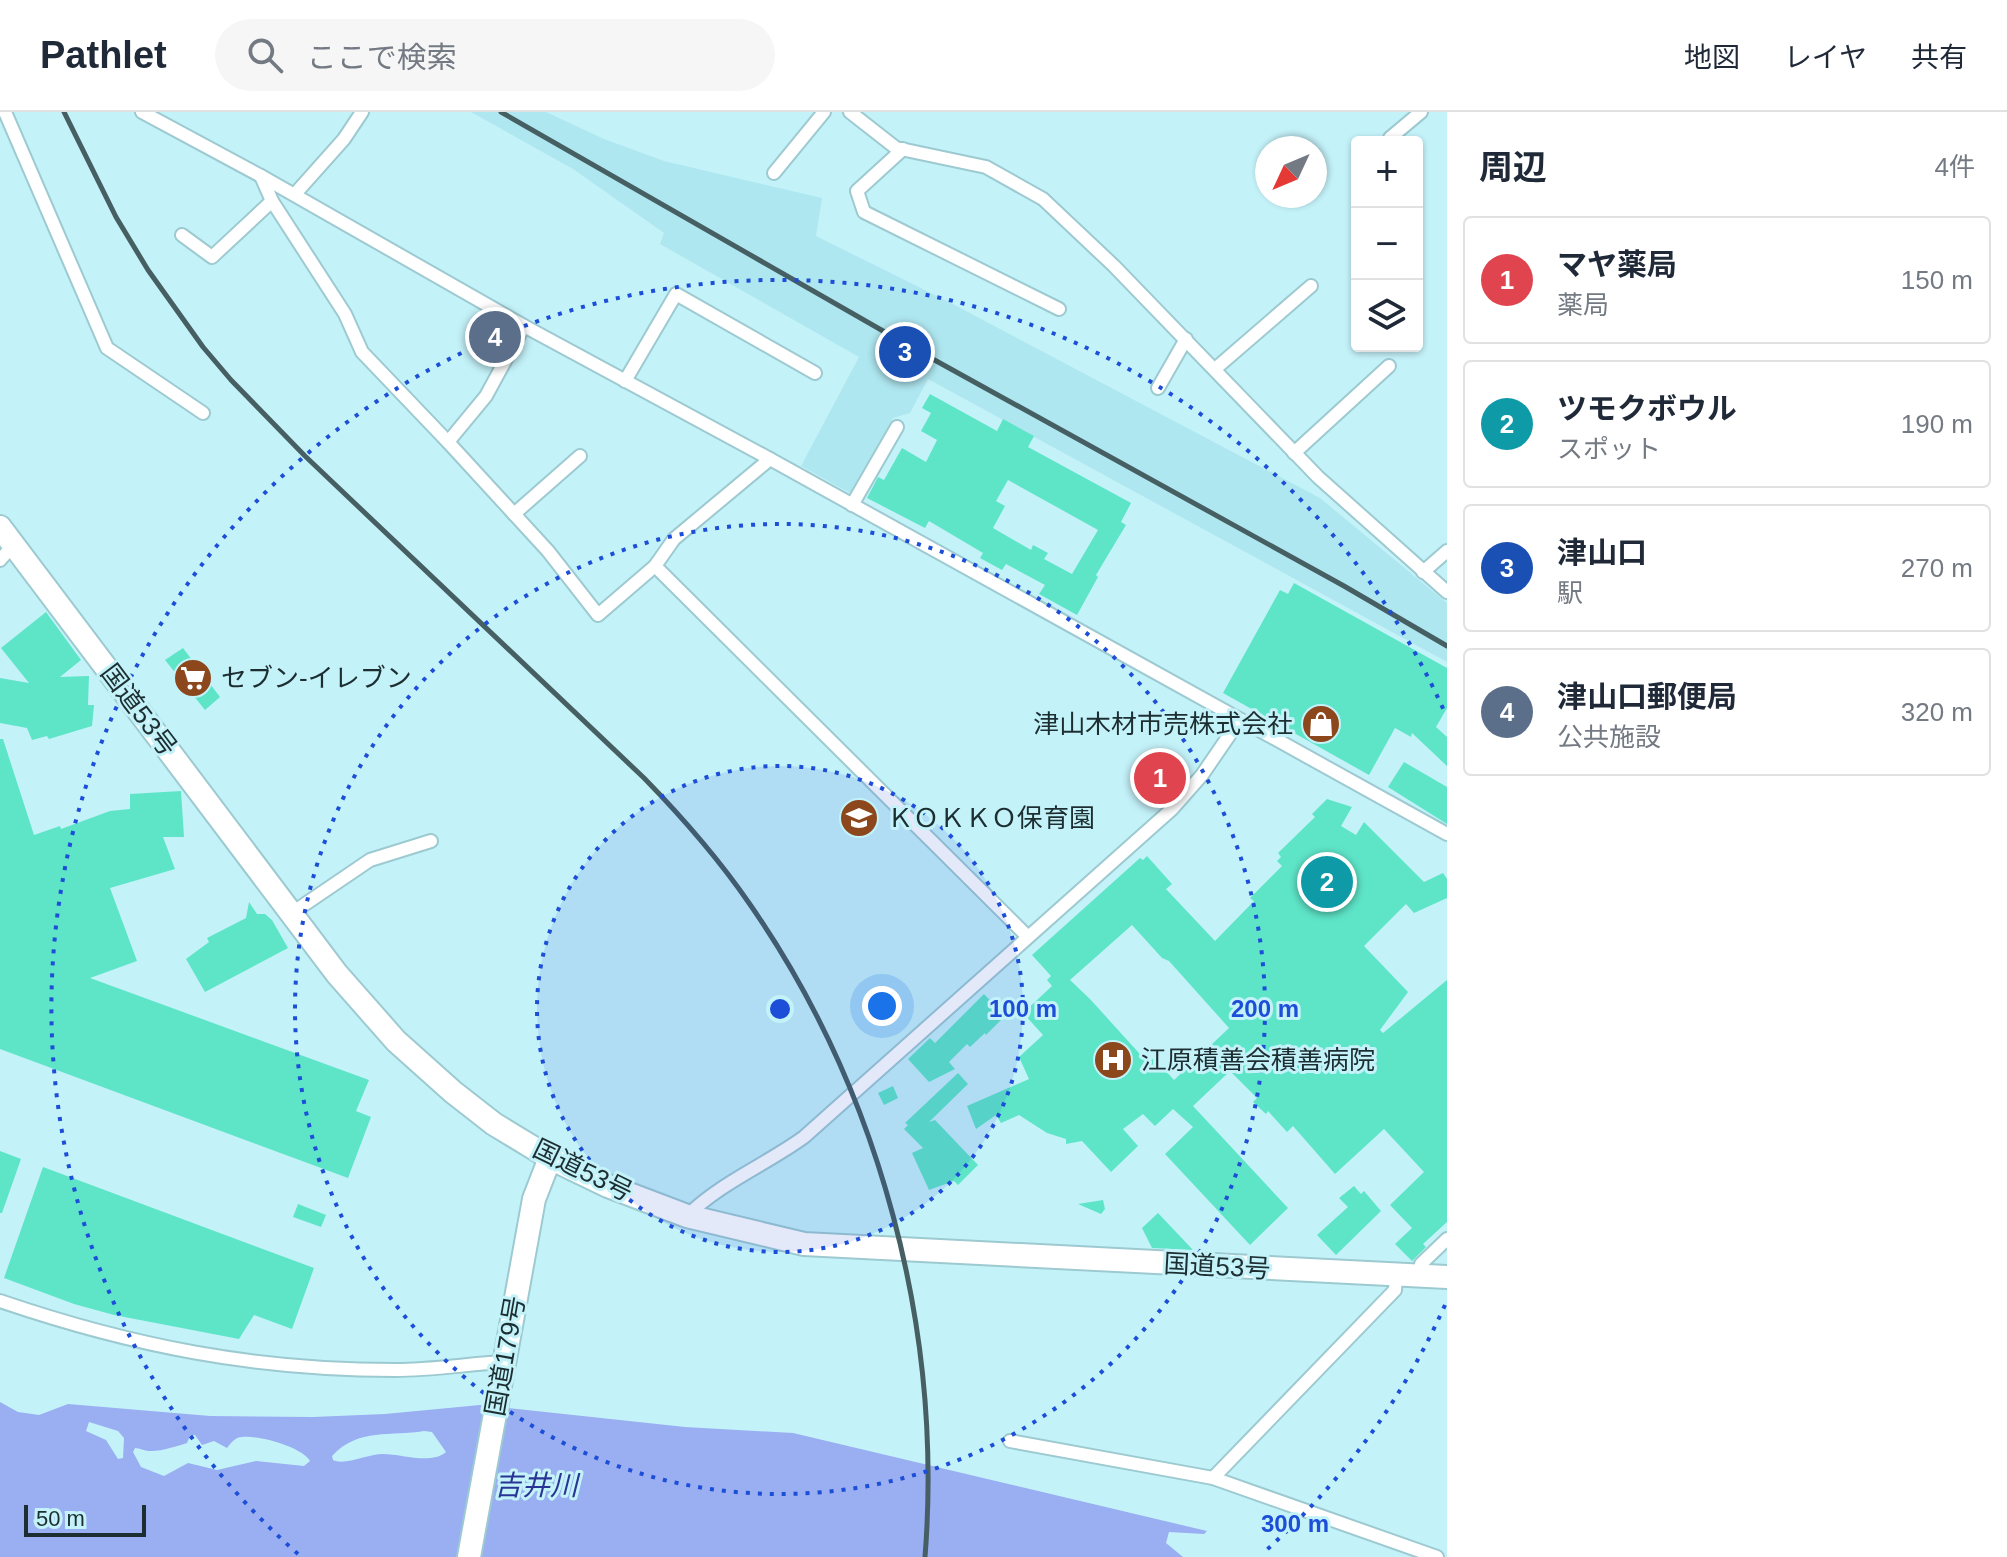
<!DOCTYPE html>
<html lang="ja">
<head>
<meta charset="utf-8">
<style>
	:root { --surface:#fff; --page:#f6f6f7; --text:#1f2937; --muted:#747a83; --line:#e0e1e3; --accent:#8c481c }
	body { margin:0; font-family:Helvetica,"Noto Sans JP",sans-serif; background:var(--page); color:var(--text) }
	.controls { position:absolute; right:24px; top:24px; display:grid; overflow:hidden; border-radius:8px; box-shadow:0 2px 6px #0004 }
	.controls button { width:72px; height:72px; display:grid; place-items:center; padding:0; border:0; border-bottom:2px solid var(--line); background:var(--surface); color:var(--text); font:40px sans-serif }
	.compass { position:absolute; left:1255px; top:24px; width:72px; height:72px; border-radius:50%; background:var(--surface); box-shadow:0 2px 6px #0004; rotate:226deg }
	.scale { position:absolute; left:24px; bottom:20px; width:122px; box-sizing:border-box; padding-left:8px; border:4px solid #1c2e31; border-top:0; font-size:22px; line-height:28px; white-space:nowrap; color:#1c2e31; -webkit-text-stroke:6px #c4f2f9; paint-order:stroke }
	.you { position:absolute; left:882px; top:894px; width:28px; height:28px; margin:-20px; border:6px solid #fff; border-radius:50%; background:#1a73e8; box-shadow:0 0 0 12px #1a73e833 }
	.badge { display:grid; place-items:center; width:52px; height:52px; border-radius:50%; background:var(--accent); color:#fff; font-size:26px; font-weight:700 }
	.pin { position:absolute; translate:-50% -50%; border:4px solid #fff; box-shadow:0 2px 8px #0006 }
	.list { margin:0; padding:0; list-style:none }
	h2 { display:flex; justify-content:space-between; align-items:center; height:104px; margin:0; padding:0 32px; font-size:34px }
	h2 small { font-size:26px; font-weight:400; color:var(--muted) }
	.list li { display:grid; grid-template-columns:52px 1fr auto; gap:24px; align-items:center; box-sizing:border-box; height:128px; margin:0 16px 16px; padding:0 16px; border:2px solid var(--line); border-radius:8px }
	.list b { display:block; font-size:30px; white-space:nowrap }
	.list p { margin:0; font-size:26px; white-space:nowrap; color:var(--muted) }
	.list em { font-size:26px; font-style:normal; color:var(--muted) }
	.icon { flex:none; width:44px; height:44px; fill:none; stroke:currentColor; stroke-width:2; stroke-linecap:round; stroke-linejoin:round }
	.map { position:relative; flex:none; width:1447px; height:1445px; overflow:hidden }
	header { display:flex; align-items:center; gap:48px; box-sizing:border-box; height:112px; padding:0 40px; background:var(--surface); border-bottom:2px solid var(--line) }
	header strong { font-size:38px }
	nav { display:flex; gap:44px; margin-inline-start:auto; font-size:28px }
	.search { width:560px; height:72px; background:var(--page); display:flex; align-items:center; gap:20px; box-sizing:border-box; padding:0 28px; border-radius:44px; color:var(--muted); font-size:30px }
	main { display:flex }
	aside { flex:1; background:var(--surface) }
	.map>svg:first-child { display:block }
	.built { fill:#afe7f0 }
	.water { fill:#9aaef2; fill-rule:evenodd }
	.building { fill:#5ee5c8; fill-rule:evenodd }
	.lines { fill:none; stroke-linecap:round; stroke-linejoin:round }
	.minor-casing { stroke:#9dcad1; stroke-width:16 }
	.trunk-casing { stroke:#9dcad1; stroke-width:26 }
	.minor { stroke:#fff; stroke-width:12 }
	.trunk { stroke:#fff; stroke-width:22 }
	.rail { stroke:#465f63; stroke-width:5 }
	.ring { fill:none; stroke:#1d4ed8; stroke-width:4; stroke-dasharray:4 8 }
	.labels { text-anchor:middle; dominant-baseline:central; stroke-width:6; stroke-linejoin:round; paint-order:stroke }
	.poi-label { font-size:26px; fill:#1c2e31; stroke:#c4f2f9; text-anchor:start }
	.street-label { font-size:26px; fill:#1c2e31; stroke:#c4f2f9 }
	.water-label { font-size:28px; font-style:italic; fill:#293594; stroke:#c4f2f9 }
	.centre { fill:#1d4ed8; stroke:#c4f2f9; stroke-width:4 }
	.ring-label { font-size:24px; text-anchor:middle; font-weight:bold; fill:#1d4ed8; stroke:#c4f2f9; stroke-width:6; stroke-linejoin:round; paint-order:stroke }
</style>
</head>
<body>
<header>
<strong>Pathlet</strong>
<div class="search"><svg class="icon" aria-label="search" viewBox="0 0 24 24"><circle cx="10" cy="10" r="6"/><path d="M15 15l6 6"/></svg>ここで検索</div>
<nav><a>地図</a><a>レイヤ</a><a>共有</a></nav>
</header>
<main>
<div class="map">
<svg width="1447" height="1445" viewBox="0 0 1447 1445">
	<rect width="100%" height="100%" fill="#c4f2f9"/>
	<path class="built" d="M471,0H546L604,27L664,49L822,86L816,124L947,189L1320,386L1447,491V550L928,267L910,301L893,306L850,381L801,354L859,245L660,132L664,121L573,57Z"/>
	<path class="water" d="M0,1290L18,1300L39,1303L68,1292L210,1304L313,1305L385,1302L480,1293L685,1315L793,1321L1207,1419L1204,1422L1169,1420L1166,1431L1183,1445H0ZM89,1310L118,1319L124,1326L123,1346L118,1347L106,1328L86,1319ZM424,1319L432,1320L446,1340C431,1353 402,1342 383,1342C367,1342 345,1354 333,1348L332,1344C359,1315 391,1325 424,1319ZM195,1323L202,1333L214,1329L227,1336C231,1331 235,1325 242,1325C259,1323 302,1335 310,1349L304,1354L256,1349L217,1358L188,1351L164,1364L141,1355L133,1340L135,1336C140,1336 144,1339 149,1339C160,1340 177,1334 187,1331L190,1324Z"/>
	<g class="building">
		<path d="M930,282L997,319L1003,307L1034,324L1028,335L1131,391L1121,410L1126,413L1096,463L1098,465L1077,503L1039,482L1045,473L1006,452L1002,458L980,446L983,441L929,409L925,416L867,386L878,365L884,368L902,336L926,350L937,328L921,319L931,301L922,296ZM1008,368L1098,418L1072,462L1044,447L1048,441L1033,433L1031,438L993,416L1005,394L996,389Z"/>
		<path d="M1294,471L1447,556V596L1436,615L1447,625V654L1412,621L1411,625L1395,616L1369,663L1223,581L1280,478L1288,482Z"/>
		<path d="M46,500L81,548L60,565L89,564L88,593H94L92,614L49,627L47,624L32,628L27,616L0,611V566L29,571L1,536Z"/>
		<path d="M183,536L220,585L205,598L165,548Z"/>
		<path d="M0,627H3L34,723L60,714L61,717L110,699L130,697V682L181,679L184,725H163L175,757L110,776L137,849L90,866L369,968L356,999L371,1005L348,1066L0,937Z"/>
		<path d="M1404,650L1447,675V712L1388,675Z"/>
		<path d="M1327,687L1352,695L1341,714L1356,723L1364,710L1424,770L1443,761L1447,767V786L1414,801L1406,792L1364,834L1408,880L1380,918L1383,921L1447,868V1110L1423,1132L1426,1135L1412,1149L1395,1132L1412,1116L1390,1093L1424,1060L1384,1017L1335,1062L1293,1014L1287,1020L1268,999L1266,1002L1253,990L1257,986L1230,959L1193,994L1288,1096L1250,1133L1165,1042L1193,1015L1173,997L1155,1014L1143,1002L1123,1017L1138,1034L1111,1060L1082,1029L1066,1032V1027L1047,1021L1019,1003L1001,1011L996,1003L976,1017L967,994L1029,967L1019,945L1043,923L1023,901L1052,874L1047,868L1051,864L1032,843L1140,746L1143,748L1147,744L1172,772L1166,777L1215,829L1254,789L1250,786L1282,754L1277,749L1281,745L1278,741L1315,705L1312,702ZM1132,813L1162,846L1169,849L1229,916L1174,968L1154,946L1148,951L1090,887L1070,868Z"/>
		<path d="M249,790L257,802H265L272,808L288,836L205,880L186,847L209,830L207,826L246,806Z"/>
		<path d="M984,882L1005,904L986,923L985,921L970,935L967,932L949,950L955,957L929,970L908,947L930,926L935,931Z"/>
		<path d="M958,961L968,972L929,1010L935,1008L978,1053L958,1073L954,1069L929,1078L912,1041L923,1036L904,1017L908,1013L905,1011Z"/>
		<path d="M893,974L898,986L884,993L878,981Z"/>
		<path d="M0,1039L21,1047L2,1101H0Z"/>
		<path d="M43,1055L314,1156L292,1217L254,1203L239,1227L114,1203L74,1192L4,1166Z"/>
		<path d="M1354,1074L1361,1082L1364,1079L1381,1099L1336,1143L1317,1123L1348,1095L1339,1086Z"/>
		<path d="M1103,1088L1105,1097L1101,1102L1078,1092Z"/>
		<path d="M298,1092L326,1103L321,1115L293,1105Z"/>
		<path d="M1158,1101L1193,1138L1152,1136L1142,1116Z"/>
	</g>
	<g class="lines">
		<defs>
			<g id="minor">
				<path d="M5,0L107,236L203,301"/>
				<path d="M142,0L261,64L524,214L770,347L1447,722"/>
				<path d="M850,0L896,36L986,55L1043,87L1114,154L1318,365L1447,480"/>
				<path d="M1390,26L1421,0"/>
				<path d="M903,37L857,79L864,100L1059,197"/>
				<path d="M774,61L824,0"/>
				<path d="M261,64L272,89L345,202L362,240L448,330"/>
				<path d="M295,82L344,27L362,0"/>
				<path d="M182,123L212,145L272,89"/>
				<path d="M524,214L486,284L448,330L548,439L598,503L655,454L674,427L770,347"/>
				<path d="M1215,257L1311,174"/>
				<path d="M625,269L676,182L815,261"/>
				<path d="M1158,276L1186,227"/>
				<path d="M1294,341L1389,254"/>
				<path d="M852,393L897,315"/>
				<path d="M514,402L580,344"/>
				<path d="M0,448L14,432"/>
				<path d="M655,454L1028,825"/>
				<path d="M1423,460L1447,439"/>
				<path d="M292,801L370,748L431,729"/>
				<path d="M687,1104C720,1071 767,1052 804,1025L1172,697L1202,663L1239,609"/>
				<path d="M1420,1164L1421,1152L1447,1127"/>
				<path d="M0,1189C132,1234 254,1258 395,1258C431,1258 468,1252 504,1250"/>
				<path d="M1010,1329L1213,1366L1437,1445"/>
				<path d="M1213,1366L1395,1178L1396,1163"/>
			</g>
			<g id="trunk">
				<path d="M0,415L337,862L396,929L453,980L494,1012L550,1046L608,1074L687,1104L804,1132L1447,1165"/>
				<path d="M469,1445L534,1087L550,1046"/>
			</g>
		</defs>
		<use href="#minor" class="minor-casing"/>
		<use href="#trunk" class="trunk-casing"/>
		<use href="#minor" class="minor"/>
		<use href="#trunk" class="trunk"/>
		<g class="rail">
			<path d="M64,0L116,105L148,158L203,235L231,268L305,344L644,666C682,705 718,746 749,791C880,979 943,1217 925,1445"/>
			<path d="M501,0L911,235L1344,474L1447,534"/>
		</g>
	</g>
	<circle cx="780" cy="897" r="243" fill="#1d4ed8" fill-opacity=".12"/>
	<g class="ring">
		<circle cx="780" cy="897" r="243"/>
		<circle cx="780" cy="897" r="485"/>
		<path d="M1445 1193A728 728 0 0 1 1262 1442M298 1442A728 728 0 1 1 1445 601"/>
	</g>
	<defs>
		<symbol id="supermarket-disc" viewBox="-11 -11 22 22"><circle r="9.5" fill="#8c481c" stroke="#c4f2f9"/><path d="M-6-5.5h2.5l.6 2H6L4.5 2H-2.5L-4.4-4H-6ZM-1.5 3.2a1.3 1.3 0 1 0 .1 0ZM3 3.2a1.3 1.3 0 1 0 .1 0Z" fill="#fff"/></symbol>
		<symbol id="shop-disc" viewBox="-11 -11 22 22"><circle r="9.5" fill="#8c481c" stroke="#c4f2f9"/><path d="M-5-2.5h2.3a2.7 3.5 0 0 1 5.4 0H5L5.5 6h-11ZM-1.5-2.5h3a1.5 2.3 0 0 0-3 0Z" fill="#fff"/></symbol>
		<symbol id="school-disc" viewBox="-11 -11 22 22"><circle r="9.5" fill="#8c481c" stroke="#c4f2f9"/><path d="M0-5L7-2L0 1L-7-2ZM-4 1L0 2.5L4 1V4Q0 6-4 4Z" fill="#fff"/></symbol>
		<symbol id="hospital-disc" viewBox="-11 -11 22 22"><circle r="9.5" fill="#8c481c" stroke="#c4f2f9"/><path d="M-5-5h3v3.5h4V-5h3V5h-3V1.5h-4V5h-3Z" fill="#fff"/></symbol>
	</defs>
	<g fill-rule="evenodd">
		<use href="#supermarket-disc" x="171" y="544" width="44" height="44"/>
		<use href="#shop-disc" x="1299" y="590" width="44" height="44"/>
		<use href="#school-disc" x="837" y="684" width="44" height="44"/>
		<use href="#hospital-disc" x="1091" y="926" width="44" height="44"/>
	</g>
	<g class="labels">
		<g class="poi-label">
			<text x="221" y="566">セブン-イレブン</text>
			<text x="1293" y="612" text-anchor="end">津山木材市売株式会社</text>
			<text x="887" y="706">ＫＯＫＫＯ保育園</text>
			<text x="1141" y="948">江原積善会積善病院</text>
		</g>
		<g class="street-label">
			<text transform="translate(139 598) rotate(53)">国道53号</text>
			<text transform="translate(583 1058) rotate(26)">国道53号</text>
			<text transform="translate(1217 1154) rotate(3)">国道53号</text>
			<text transform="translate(505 1244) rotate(-80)">国道179号</text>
		</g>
		<g class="water-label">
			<text x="536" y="1373">吉井川</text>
		</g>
	</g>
	<circle cx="780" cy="897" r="12" class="centre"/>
	<g class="ring-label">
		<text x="1023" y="905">100 m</text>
		<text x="1265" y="905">200 m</text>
		<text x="1295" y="1420">300 m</text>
	</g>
</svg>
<div class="controls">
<button>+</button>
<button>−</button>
<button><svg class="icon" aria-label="layers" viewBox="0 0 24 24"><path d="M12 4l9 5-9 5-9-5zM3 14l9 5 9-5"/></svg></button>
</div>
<svg class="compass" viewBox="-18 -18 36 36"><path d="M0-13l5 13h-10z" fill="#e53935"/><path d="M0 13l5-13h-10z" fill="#747a83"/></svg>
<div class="scale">50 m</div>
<div class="you"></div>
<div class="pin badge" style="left:1160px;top:666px;background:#e0444e">1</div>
<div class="pin badge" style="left:1327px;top:770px;background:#0f9aa8">2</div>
<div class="pin badge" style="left:905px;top:240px;background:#1a4fb4">3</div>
<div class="pin badge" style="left:495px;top:225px;background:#5c6f8a">4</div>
</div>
<aside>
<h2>周辺<small>4件</small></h2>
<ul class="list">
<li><span class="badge" style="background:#e0444e">1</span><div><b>マヤ薬局</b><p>薬局</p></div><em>150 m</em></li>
<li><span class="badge" style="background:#0f9aa8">2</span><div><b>ツモクボウル</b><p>スポット</p></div><em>190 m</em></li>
<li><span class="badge" style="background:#1a4fb4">3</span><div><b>津山口</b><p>駅</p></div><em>270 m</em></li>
<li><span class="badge" style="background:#5c6f8a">4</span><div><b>津山口郵便局</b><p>公共施設</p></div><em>320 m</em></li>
</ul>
</aside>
</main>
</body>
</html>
